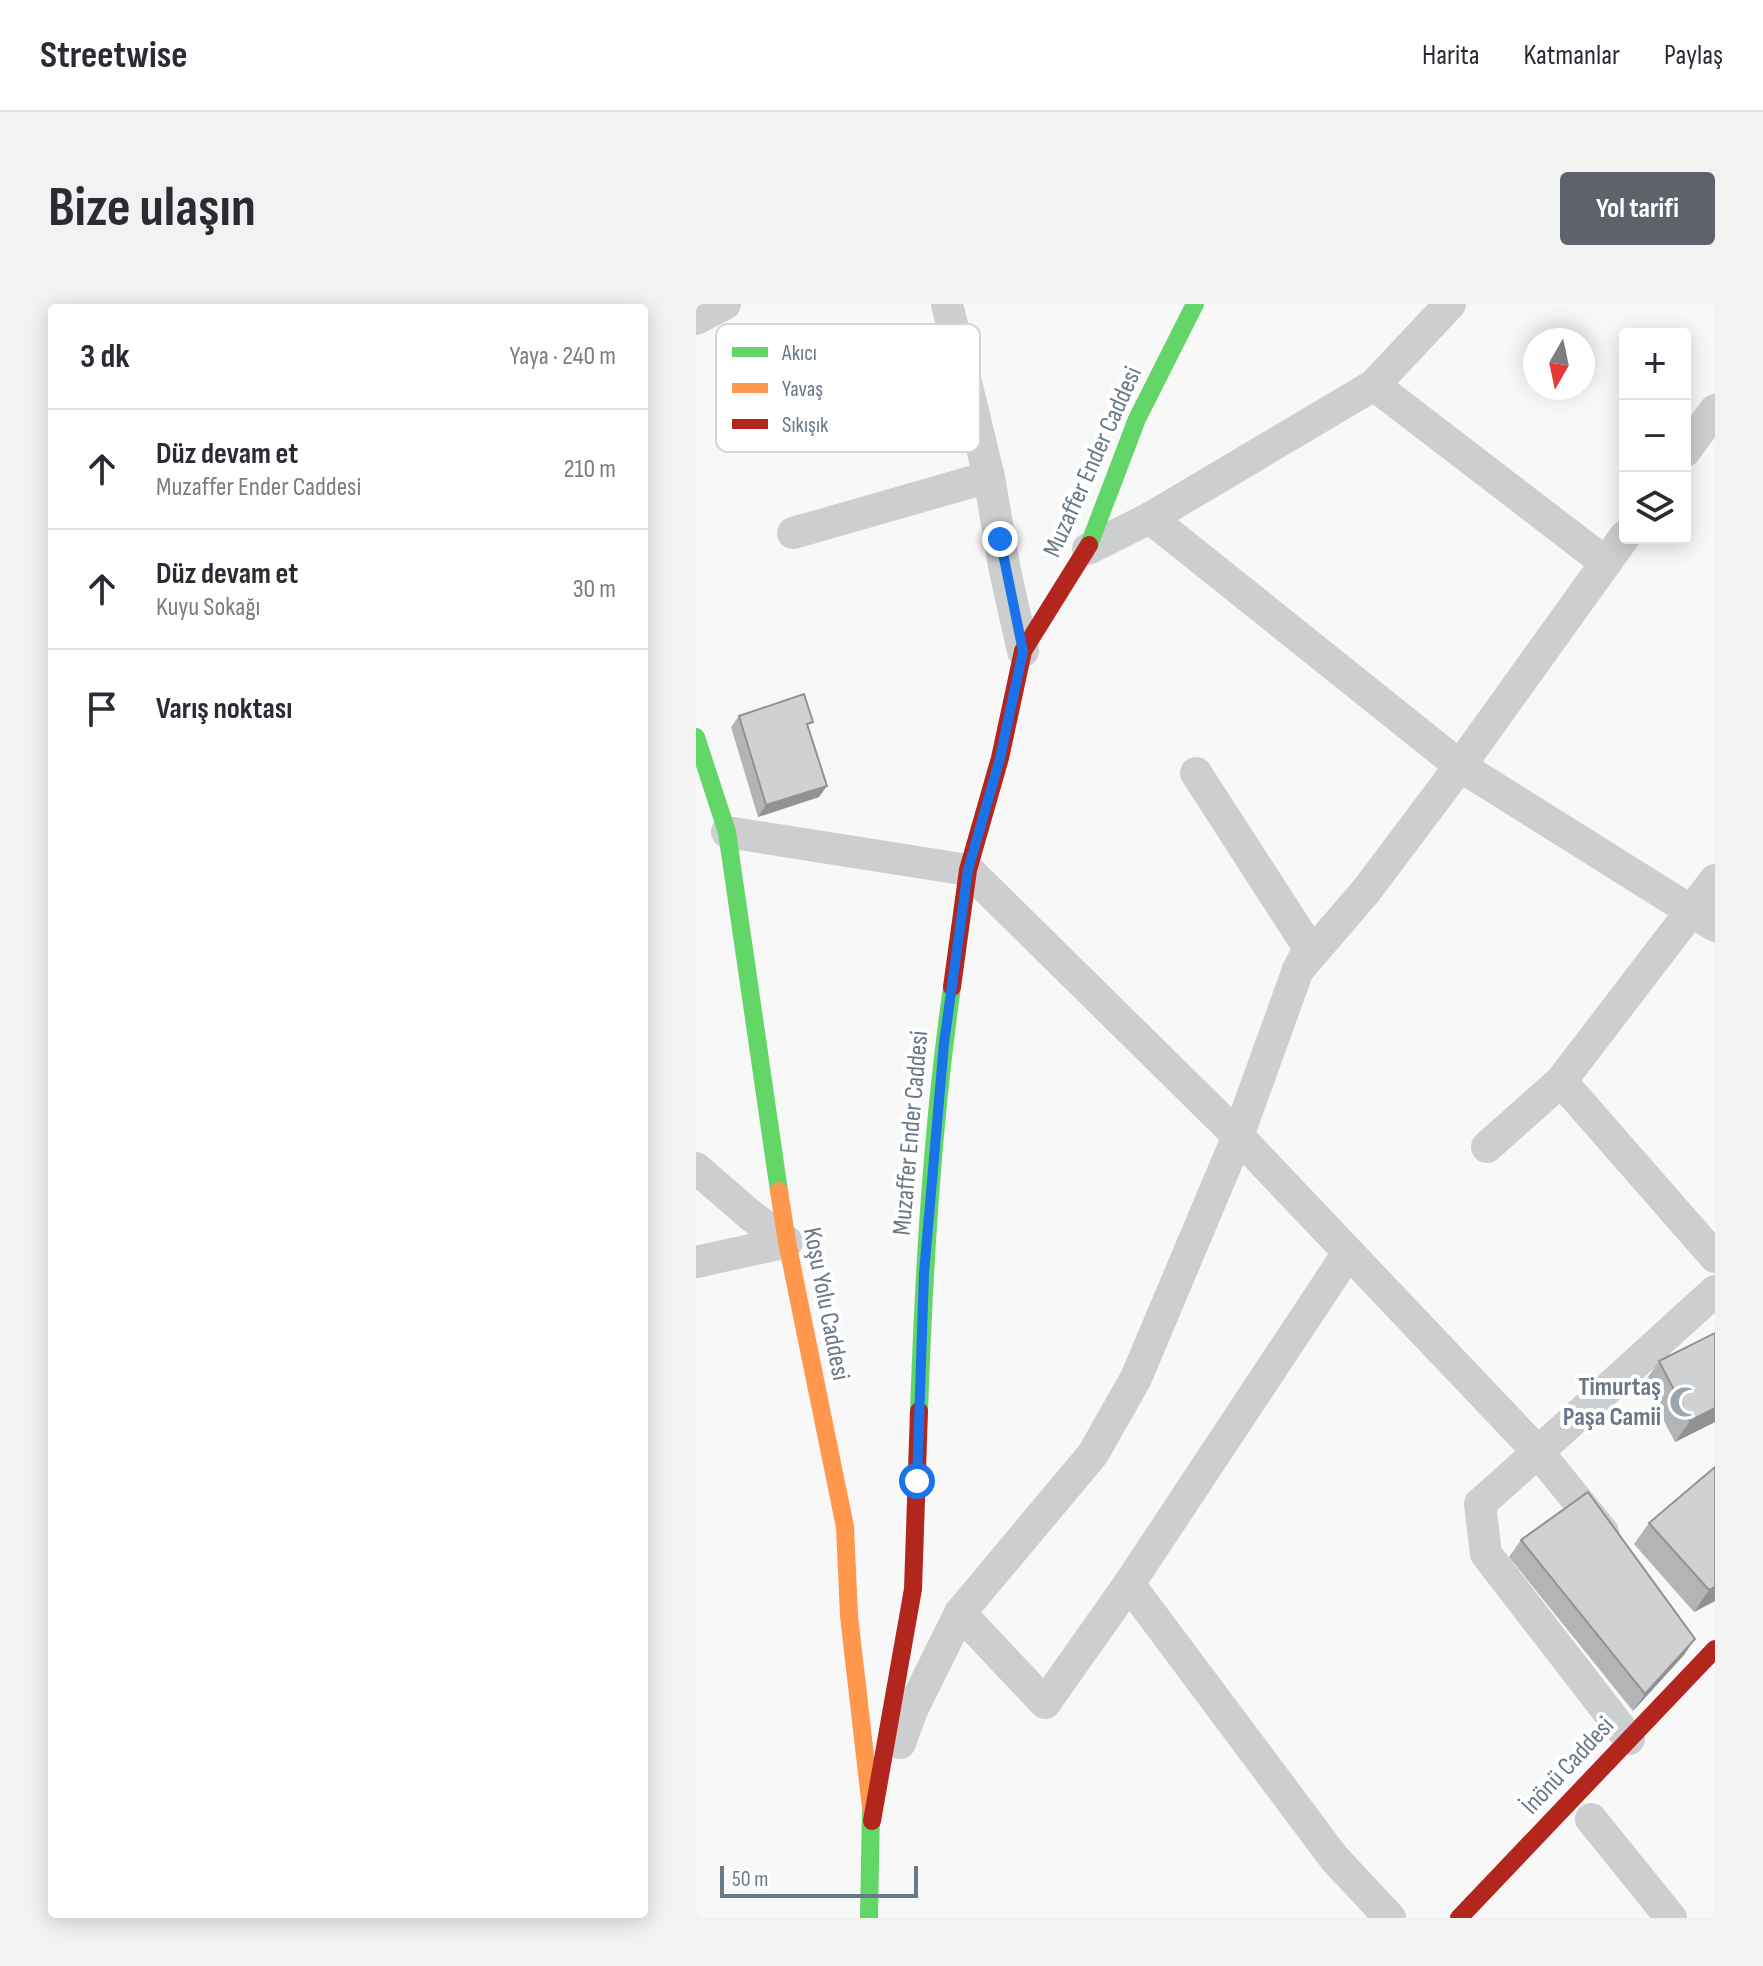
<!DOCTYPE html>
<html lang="tr">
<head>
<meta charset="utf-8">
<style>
	:root { --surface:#fff; --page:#f2f2f3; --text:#2b2b33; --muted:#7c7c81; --line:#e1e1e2; --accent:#5e626b }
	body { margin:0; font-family:"Sofia Sans Condensed",sans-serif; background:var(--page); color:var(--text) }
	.controls { position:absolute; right:24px; top:24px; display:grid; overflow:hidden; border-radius:8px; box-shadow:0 4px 20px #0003 }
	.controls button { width:72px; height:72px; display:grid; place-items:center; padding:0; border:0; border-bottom:2px solid var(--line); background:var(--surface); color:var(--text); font:40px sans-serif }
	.compass { position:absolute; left:827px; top:24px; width:72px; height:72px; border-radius:50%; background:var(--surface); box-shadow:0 4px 20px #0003; rotate:189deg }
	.scale { position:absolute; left:24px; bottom:20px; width:198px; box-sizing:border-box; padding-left:8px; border:4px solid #6a7887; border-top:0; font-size:22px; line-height:28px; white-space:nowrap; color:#6a7887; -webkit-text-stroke:6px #fff; paint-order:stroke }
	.stop { position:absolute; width:24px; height:24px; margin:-18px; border:6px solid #1a73e8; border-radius:50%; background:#fff }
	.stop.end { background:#1a73e8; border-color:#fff; box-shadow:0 2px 8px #0008 }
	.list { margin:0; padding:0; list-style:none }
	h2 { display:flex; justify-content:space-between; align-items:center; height:104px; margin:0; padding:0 32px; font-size:34px }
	h2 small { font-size:26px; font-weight:400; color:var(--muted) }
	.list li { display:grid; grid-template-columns:52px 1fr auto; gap:24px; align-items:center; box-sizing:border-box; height:120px; padding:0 32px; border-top:2px solid var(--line) }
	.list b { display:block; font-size:30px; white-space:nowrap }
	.list p { margin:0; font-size:26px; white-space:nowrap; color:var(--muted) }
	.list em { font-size:26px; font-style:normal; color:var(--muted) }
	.icon { flex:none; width:44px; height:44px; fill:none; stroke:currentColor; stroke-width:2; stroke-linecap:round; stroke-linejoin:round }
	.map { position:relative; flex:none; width:1019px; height:1614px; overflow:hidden; border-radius:8px }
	header { display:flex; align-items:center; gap:48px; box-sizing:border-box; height:112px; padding:0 40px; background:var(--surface); border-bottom:2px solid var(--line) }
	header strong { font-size:38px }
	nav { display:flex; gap:44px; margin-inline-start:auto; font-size:28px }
	.intro { display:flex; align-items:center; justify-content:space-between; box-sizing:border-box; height:192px; padding:0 48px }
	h1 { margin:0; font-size:56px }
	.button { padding:20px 36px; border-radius:8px; background:var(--accent); color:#fff; font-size:28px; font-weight:700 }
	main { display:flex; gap:48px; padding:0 48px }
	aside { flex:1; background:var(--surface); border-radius:8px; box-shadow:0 4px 20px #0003 }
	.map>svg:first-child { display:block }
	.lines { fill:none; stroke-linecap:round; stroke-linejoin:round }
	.street { stroke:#cdcecf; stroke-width:32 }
	.fast { stroke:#63d668; stroke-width:18 }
	.slow { stroke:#ff974d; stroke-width:18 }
	.jam { stroke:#b3261e; stroke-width:18 }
	.wall { fill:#b3b4b5 }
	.shaded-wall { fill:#929293 }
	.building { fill:#d0d1d2; stroke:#929293; stroke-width:2 }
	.route { stroke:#1a73e8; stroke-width:10 }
	.labels { text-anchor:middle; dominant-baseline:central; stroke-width:8; stroke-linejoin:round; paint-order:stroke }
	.street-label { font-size:26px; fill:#6a7887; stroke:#fff }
	.poi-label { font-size:26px; font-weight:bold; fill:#6a7887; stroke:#fff; text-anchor:end }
	.key { fill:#fff; stroke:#d2d6db; stroke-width:2 }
	.key-label { font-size:22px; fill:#6a7887 }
</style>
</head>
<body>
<header>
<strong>Streetwise</strong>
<nav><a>Harita</a><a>Katmanlar</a><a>Paylaş</a></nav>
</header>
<div class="intro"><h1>Bize ulaşın</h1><a class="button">Yol tarifi</a></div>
<main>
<aside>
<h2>3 dk<small>Yaya · 240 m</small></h2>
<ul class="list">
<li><svg class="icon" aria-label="ahead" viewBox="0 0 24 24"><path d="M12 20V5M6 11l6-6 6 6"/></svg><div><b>Düz devam et</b><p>Muzaffer Ender Caddesi</p></div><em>210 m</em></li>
<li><svg class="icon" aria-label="ahead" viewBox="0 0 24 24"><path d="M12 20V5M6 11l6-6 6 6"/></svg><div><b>Düz devam et</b><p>Kuyu Sokağı</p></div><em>30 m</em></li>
<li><svg class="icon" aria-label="arrive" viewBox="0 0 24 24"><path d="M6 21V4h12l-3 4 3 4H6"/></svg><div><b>Varış noktası</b></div></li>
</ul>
</aside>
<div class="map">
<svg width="1019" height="1614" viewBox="0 0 1019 1614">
	<rect width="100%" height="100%" fill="#f8f8f8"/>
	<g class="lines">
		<g class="street">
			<path d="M251,0L293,173L309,267L327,347"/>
			<path d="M0,15L29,0"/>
			<path d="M678,81L910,259"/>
			<path d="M989,147L1019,106"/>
			<path d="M454,214L764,462L1019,622"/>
			<path d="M97,229L293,173"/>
			<path d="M392,245L454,214L678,81L754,0"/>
			<path d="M500,469L613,644L602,666"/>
			<path d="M31,528L272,566L542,832L842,1148L1019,987"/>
			<path d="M865,777L1019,953"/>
			<path d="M791,843L865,777L1019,576"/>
			<path d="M0,864L53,910L91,938"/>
			<path d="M0,958L91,938"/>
			<path d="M907,1228L842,1148L784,1200L790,1250L933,1435"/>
			<path d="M433,1280L638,1554L694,1614"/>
			<path d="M264,1309L349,1399L433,1280L652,949"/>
			<path d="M204,1439L216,1406L264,1309L397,1150L440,1074L542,832L602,666L670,587L764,462L929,232"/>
			<path d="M895,1515L975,1614"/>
		</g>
		<g class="fast">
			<path d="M393,241L441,115L499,0"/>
			<path d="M0,433L31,528L83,887"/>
			<path d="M223,1107C228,965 236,823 256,683"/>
			<path d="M173,1614L175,1504"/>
		</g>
		<path class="slow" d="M83,887L91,938L149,1223L153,1312L175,1504"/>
		<g class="jam">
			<path d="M256,683L272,566L304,454L327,347L393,241"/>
			<path d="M176,1517L217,1285L223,1107"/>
			<path d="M763,1614L1019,1345"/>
		</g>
	</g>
	<g class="wall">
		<path d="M43,412L113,425L123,493L62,513L35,423Z"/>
		<path d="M1019,1029V1118L979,1138L948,1079L963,1057Z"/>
		<path d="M1019,1163V1297L998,1308L938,1240L953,1219Z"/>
		<path d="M825,1236L999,1335L987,1352L937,1407L813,1253Z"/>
	</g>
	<g class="shaded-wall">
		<path d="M131,482L123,493L62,513L70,501Z"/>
		<path d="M1019,1104V1118L979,1138L994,1117Z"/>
		<path d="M1019,1283V1297L998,1308L1013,1286Z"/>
		<path d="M999,1335L987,1352L937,1407L949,1390Z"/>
	</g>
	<g class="building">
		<path d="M108,390L117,418L111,420L131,482L70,501L43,412Z"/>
		<path d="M1019,1029V1104L994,1117L963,1057Z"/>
		<path d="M1019,1163V1283L1013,1286L953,1219Z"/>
		<path d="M892,1188L999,1335L949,1390L825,1236Z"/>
	</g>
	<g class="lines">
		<path class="route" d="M221,1177L228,969L248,739L272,566L304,454L327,347L304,235"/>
	</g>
	<defs>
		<symbol id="mosque-bare" viewBox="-9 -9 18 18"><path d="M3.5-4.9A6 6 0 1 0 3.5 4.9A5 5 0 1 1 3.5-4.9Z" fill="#9ca5af" stroke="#fff" stroke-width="2.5" paint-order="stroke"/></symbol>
	</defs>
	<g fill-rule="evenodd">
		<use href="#mosque-bare" x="967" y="1076" width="44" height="44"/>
	</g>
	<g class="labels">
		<g class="street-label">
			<text transform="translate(397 158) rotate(-66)">Muzaffer Ender Caddesi</text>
			<text transform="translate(215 829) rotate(-85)">Muzaffer Ender Caddesi</text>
			<text transform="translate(130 1000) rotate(79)">Koşu Yolu Caddesi</text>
			<text transform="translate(872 1462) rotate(-47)">İnönü Caddesi</text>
		</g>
		<g class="poi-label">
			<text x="965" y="1083">Timurtaş<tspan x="965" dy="30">Paşa Camii</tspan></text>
		</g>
	</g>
	<rect x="20" y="20" width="264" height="128" rx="12" class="key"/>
	<rect x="36" y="43" width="36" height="10" fill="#63d668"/>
	<rect x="36" y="79" width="36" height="10" fill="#ff974d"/>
	<rect x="36" y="115" width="36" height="10" fill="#b3261e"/>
	<g class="key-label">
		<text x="86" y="56">Akıcı</text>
		<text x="86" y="92">Yavaş</text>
		<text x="86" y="128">Sıkışık</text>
	</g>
</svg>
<div class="controls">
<button>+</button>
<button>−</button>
<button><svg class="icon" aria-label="layers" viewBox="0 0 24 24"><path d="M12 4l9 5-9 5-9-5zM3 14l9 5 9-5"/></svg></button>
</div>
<svg class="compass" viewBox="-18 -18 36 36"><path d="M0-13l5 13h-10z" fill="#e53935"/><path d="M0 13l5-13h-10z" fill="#7c7c81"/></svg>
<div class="scale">50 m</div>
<div class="stop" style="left:221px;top:1177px"></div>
<div class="stop end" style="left:304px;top:235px"></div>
</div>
</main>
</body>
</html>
